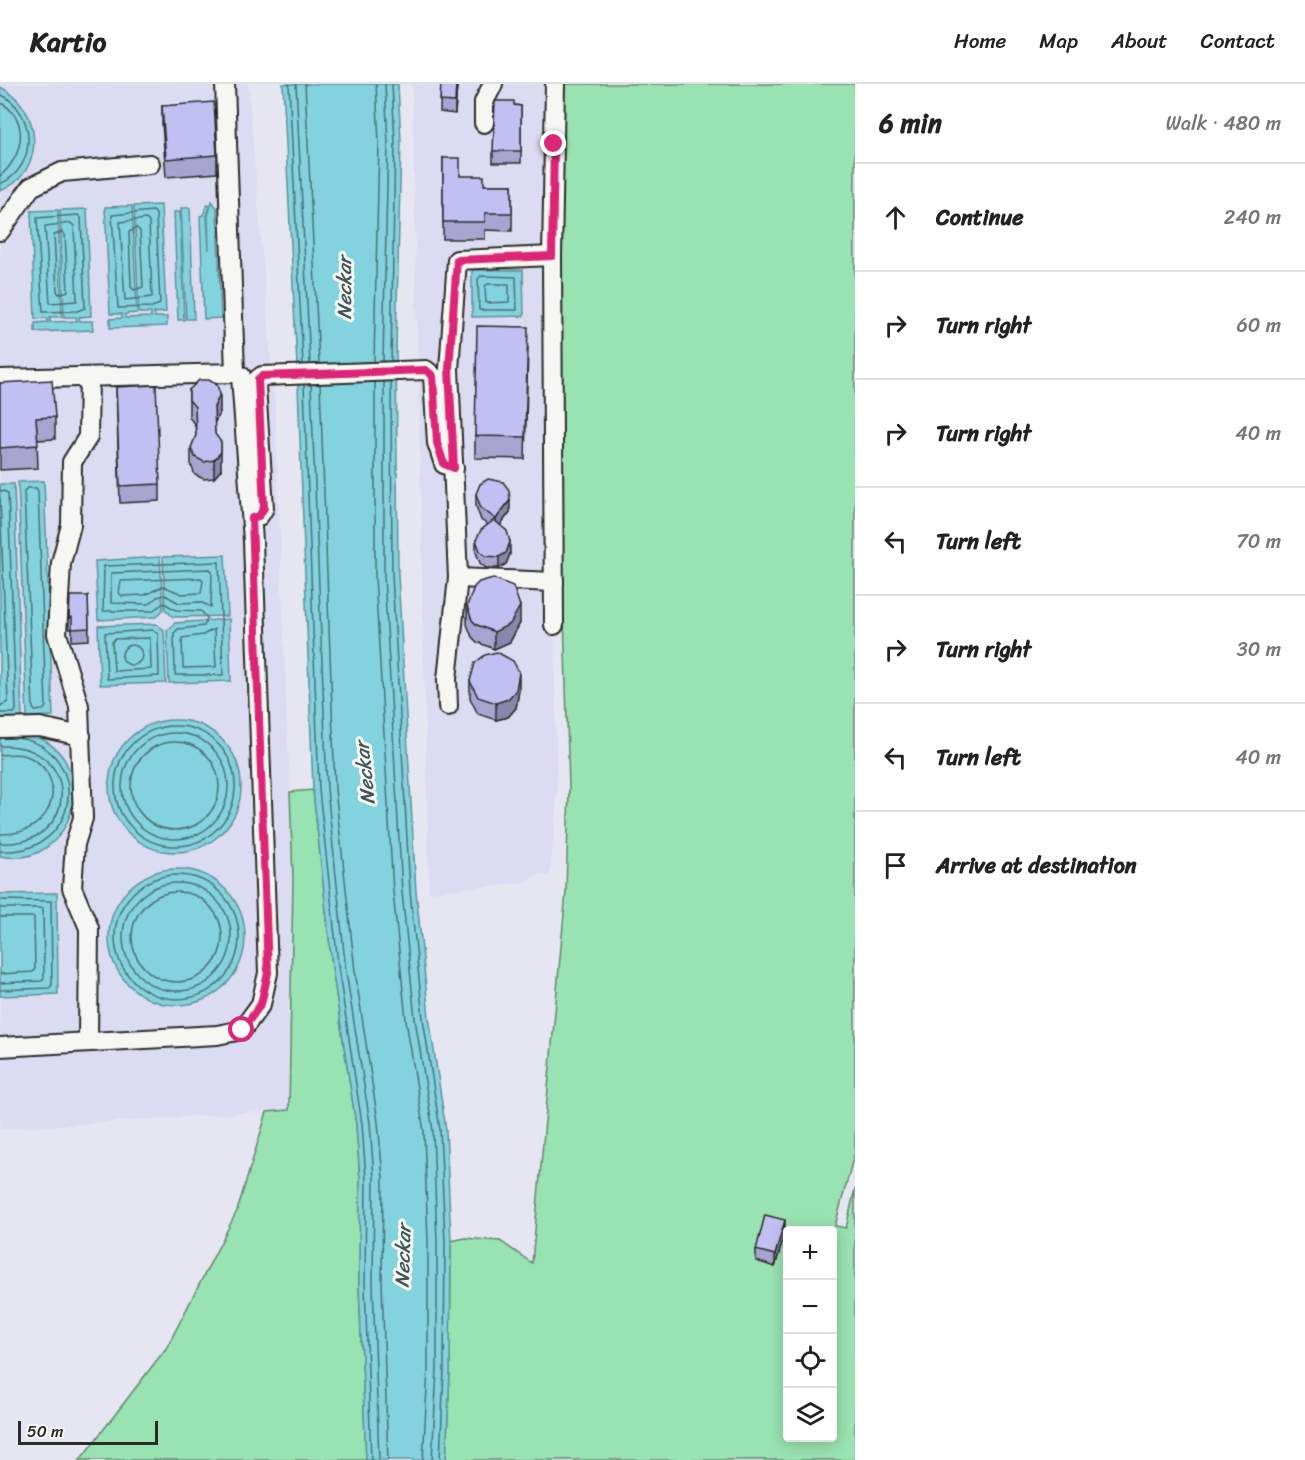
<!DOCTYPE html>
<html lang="en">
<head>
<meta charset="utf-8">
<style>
	:root { --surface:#fff; --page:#f2f2f2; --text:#222; --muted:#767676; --line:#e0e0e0 }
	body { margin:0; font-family:Sriracha,sans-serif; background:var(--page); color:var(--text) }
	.controls { position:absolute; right:18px; bottom:18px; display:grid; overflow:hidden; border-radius:6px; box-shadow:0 3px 15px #0003 }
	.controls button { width:54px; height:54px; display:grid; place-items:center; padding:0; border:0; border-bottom:2px solid var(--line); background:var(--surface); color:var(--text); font:30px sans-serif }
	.scale { position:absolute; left:18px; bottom:15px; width:140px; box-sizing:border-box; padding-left:6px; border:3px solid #2b2b2b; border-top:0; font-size:16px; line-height:21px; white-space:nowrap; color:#2b2b2b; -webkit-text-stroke:4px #f6f6f2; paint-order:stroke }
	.stop { position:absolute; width:18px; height:18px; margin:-14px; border:4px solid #db2777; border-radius:50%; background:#fff }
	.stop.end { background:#db2777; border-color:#fff; box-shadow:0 2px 6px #0008 }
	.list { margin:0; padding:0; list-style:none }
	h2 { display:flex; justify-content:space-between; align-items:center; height:78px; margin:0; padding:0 24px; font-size:26px }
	h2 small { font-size:20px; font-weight:400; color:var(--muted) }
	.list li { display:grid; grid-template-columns:39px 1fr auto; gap:18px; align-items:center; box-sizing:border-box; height:108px; padding:0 24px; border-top:2px solid var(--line) }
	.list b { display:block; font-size:22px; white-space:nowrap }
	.list em { font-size:20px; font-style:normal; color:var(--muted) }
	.icon { flex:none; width:33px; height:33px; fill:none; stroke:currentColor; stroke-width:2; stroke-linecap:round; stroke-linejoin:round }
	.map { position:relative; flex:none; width:855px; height:1376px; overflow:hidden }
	header { display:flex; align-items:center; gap:36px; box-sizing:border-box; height:84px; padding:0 30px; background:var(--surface); border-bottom:2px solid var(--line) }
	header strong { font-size:28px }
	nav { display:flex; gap:33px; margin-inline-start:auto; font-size:21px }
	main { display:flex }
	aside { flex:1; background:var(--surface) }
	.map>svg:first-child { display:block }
	.built { fill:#dbdbf2 }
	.green { fill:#99e2b1; stroke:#62866e; stroke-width:1.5; fill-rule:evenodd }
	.water { fill:#83d3df; stroke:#609097; stroke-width:1.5 }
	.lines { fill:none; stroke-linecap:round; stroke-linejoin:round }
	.shore { stroke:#4e6e73; stroke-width:1.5 }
	.minor-casing { stroke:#2b2b2b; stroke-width:22 }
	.minor { stroke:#f6f6f2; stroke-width:18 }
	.wall { fill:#a7a5d0; stroke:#2b2b2b; stroke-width:1.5 }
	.shaded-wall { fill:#8886a9; stroke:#2b2b2b; stroke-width:1.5 }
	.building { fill:#c2c0f2; stroke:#2b2b2b; stroke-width:1.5 }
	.route { stroke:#db2777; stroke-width:8 }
	.labels { text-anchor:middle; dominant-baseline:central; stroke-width:6; stroke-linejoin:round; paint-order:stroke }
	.water-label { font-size:20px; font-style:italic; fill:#415558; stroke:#f6f6f2 }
</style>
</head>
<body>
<header>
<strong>Kartio</strong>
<nav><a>Home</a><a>Map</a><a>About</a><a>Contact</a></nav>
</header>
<main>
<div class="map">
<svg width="855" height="1376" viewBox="0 0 855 1376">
	<rect width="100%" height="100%" fill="#e6e6f2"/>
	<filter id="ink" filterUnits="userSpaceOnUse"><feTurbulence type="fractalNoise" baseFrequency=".0167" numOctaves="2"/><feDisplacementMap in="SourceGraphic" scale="12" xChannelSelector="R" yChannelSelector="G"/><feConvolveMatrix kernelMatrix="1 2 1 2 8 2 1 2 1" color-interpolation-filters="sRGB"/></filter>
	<g filter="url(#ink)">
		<g class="built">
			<path d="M0,0H248L275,324L293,794L289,1026L0,1045Z"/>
			<path d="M412,0H555L554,541L557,708L550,792L540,790L521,799L429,808Z"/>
		</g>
		<g class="green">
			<path d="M555,0H855V1067L835,1142L846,1144L855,1105V1376H446L450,1287L451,1157L465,1154L500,1157L532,1179L566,808L569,705L563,498V399L554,398ZM788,1146H832V1354H788Z"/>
			<path d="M313,706L333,890L356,1040L360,1095L359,1200L366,1376H80L167,1263L237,1127L267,1028L289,1026L293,794L290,708Z"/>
		</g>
		<g class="water">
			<path d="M283,0H398L401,58L396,262L398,491L416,807L429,933L446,1046L451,1157L450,1287L446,1376H366L359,1200L360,1095L356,1040L333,890L313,706L298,302Z"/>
			<path d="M0,3C42,23 48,88 0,107Z"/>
			<path d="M212,117L217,124L221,234L204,235L200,132L203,131L207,121H210L207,132L209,166L208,132Z"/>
			<path d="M161,121L166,228L154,229L155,233H167V242L110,244V235L122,234V230H110L105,123L132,122L137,229L125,230V234L151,233V229H139L134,122Z"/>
			<path d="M181,124H190L194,235H186Z"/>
			<path d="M87,125L91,232L79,233L80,237H92L93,246L35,248V239L48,238L47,234L35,235L31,127L58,126L62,233H50V238L77,237L76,233H64L60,126Z"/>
			<path d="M174,128H180L184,236H178Z"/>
			<path d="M472,186H523L524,232L472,233Z"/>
			<path d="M44,397L53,632L27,633L18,398Z"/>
			<path d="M0,400H14L22,634L0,635Z"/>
			<path d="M225,471L228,532L173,533L165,525L163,473Z"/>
			<path d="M160,473L163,526L156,533L98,536L95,477Z"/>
			<path d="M229,535L231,597L169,599L167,547L175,539Z"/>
			<path d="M156,540L164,546L166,599L100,601L98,542Z"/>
			<circle cx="175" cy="702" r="66"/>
			<path d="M0,649C10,649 23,647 32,651C105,676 74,788 0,772Z"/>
			<circle cx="177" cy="853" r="68"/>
			<path d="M57,809L58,910L0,912V810Z"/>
		</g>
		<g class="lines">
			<g class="shore">
				<path d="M289,0L303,280"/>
				<path d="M296,0L310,280"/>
				<path d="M305,0L319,279"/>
				<path d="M0,10C36,27 39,83 0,100"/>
				<path d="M0,18C31,36 23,73 0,92"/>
				<path d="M153,127L156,130L160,220L152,223L118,224L112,131Z"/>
				<path d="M78,131L81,134L85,224L77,227L43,228L37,134Z"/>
				<path d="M146,135L149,138L152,213L125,216L120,138Z"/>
				<path d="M71,139L74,142L77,217L50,219L45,142Z"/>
				<path d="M137,144L140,147L143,203L134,206L131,203L129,148Z"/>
				<path d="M63,148L65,151L68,207L59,210L57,207L54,151Z"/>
				<path d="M481,192L516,193L517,226H479L478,195Z"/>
				<path d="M488,200H509V218L486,219L485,202Z"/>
				<path d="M374,277L379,59L376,0"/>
				<path d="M383,277L388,59L385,0"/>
				<path d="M391,277L395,59L392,0"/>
				<path d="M375,298V492L393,808L406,936L424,1048L428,1157V1286L423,1376"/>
				<path d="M384,298V491L402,808L415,935L433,1047L437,1157V1286L432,1376"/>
				<path d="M391,298L392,491L410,807L423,934L440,1046L445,1157L444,1286L440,1376"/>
				<path d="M320,300L335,705L355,887L378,1038L383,1094L382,1199L388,1376"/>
				<path d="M304,301L319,706L339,889L362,1040L366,1095L365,1200L371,1376"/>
				<path d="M311,301L327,705L346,888L370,1039L374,1094L373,1200L379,1376"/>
				<path d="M27,404H36L38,407L46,623L43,626L35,627L33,624L24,407Z"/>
				<path d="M0,406L8,409L16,626L14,629H0"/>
				<path d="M0,414L8,618L0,622"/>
				<path d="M219,478L223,591H175L174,549L178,545L204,542L207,534L201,527L176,526L164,519L152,527H103L104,482Z"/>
				<path d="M210,485L212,488L211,523L200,518L179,519L165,511L157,513L149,520L111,519V489Z"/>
				<path d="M201,494L203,497L201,509L182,510L163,502L145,511L122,512L119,509L121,497Z"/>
				<path d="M214,545L216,583L183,584L182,554L203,551Z"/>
				<path d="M153,546L158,550L159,592L107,595L105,549Z"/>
				<path d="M115,555L150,554L151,585L114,587L112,558Z"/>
				<circle cx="132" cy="571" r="10"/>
				<circle cx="175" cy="702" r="60"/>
				<circle cx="175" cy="702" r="53"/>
				<circle cx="175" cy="702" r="44"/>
				<path d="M0,662C83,658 80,764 0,759"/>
				<path d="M0,671C8,671 15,669 23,671C69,684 60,752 0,750"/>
				<path d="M0,767C83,772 92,664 17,654"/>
				<circle cx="177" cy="853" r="62"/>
				<circle cx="177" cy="853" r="54"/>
				<circle cx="177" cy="853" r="45"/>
				<path d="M0,816L51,817L52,901L49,904L0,906"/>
				<path d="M0,824H43L44,894L42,897L0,899"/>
				<path d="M0,833H34L35,885L33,888L0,890"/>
			</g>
			<defs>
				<g id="minor">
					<path d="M484,39V18L493,0"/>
					<path d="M0,147L31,103L62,88L150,80"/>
					<path d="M552,172L457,176L449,285L458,494L554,498"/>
					<path d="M0,295L235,289L225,0"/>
					<path d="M252,434L259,432L264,424L256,302L258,295L262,292L426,286L433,292L437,359L444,380L454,384"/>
					<path d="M554,541L552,172L555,0"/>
					<path d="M448,622L447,595L458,494"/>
					<path d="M0,644L40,643L81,652"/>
					<path d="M88,958L89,844L72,804L75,760L83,734L79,622L57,550L61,479L71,441L72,378L88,353L89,293"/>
					<path d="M0,963L217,951L242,946L261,920L268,889L253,457L241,292L235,289"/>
				</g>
			</defs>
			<use href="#minor" class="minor-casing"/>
			<use href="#minor" class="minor"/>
		</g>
		<g class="wall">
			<path d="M441,0H457L455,30L440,28Z"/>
			<path d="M514,21L521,22V79H493V67Z"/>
			<path d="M162,22L217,71V89L166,93L162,39Z"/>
			<path d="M443,74L460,92L484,101H512V147L485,146V155H443Z"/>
			<path d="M528,265L525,375L475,374V352Z"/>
			<path d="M0,299L55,333V355L37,356L38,384L0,386Z"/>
			<path d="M116,303L160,400V417L120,419Z"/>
			<path d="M189,306L220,328L214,339L215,350L221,386L214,394L204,395L195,391L191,381V364L196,352L195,341L189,333Z"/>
			<path d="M476,410L510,428L500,441L510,470L506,480L499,484H486L480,479L476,468V456L488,441L481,436L476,422Z"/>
			<path d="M88,512L89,556L72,557V545H69V534Z"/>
			<path d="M467,522L520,539L510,558L494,565L477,558L472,553L467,540Z"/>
			<path d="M470,597L519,606L516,624L508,633L496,636L478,630L470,614Z"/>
			<path d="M785,1148L775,1183L756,1177V1166Z"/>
		</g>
		<g class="shaded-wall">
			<path d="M456,0H457L455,30V18Z"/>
			<path d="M220,310V328L214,340V323Z"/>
			<path d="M221,358V386L214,394V376Z"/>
			<path d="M510,416V428L496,447V435Z"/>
			<path d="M510,458V470L506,480L499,484V473Z"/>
			<path d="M520,522V539L510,558L494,565V548Z"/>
			<path d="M519,588V606L516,624L508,633L496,636V619Z"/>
			<path d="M785,1136V1148L775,1183V1171Z"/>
		</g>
		<g class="building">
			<path d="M441,0H456L455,18L440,17Z"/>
			<path d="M495,17H514V21L521,22V67H493Z"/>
			<path d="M214,18L217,71L166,75L162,22Z"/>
			<path d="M443,74H460V92H484V101H512V129H485V138H443Z"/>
			<path d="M477,242L528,243L525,353L475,352Z"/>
			<path d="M52,296L55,333L36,334L38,361L0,364V299Z"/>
			<path d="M199,296H209L217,301L220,310L214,323L215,350L221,358V368L214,376L204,378L195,373L191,364L196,351L195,323L189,316V306Z"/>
			<path d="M156,301L160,400L120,402L116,303Z"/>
			<path d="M488,395L503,398L509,406L510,416L496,435L481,424L476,410L480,400Z"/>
			<path d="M494,436L507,447L510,458L506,469L499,473L486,472L480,467L476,456L481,446Z"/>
			<path d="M493,494L513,502L520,522L510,540L494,548L477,541L472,536L467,522L474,503L479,498Z"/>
			<path d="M70,512H88L89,544L72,545V533L69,534Z"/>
			<path d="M497,568L513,577L519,588L516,606L508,615L496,619L478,613L470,597L475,579L485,571Z"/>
			<path d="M765,1131L785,1136L775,1171L756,1166Z"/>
		</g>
	</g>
	<g class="lines" filter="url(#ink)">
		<path class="route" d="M242,946L261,920L268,889L252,434L259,432L264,424L258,295L262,292L426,286L433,292L437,359L444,380L454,384L449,285L457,176L552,172L554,60"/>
	</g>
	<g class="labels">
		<g class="water-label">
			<text transform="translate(344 204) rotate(-90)">Neckar</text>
			<text transform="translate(365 689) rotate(-96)">Neckar</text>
			<text transform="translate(403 1172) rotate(-88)">Neckar</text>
		</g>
	</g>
</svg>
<div class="controls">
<button>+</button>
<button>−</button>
<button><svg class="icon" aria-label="locate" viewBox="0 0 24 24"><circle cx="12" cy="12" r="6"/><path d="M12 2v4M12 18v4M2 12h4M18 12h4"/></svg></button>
<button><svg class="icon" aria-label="layers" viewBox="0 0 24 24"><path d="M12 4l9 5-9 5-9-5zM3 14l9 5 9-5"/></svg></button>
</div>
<div class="scale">50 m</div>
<div class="stop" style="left:242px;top:946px"></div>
<div class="stop end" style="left:554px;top:60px"></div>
</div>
<aside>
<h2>6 min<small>Walk · 480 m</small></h2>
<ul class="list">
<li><svg class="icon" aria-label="ahead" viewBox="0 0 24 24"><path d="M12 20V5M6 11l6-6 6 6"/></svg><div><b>Continue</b></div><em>240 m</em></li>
<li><svg class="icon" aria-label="right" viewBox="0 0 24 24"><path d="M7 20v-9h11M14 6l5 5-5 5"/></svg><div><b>Turn right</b></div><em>60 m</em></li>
<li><svg class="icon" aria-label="right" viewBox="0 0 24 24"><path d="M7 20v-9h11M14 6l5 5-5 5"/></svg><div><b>Turn right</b></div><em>40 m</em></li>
<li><svg class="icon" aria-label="left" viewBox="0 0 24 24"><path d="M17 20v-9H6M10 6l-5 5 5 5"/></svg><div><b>Turn left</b></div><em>70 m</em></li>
<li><svg class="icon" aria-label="right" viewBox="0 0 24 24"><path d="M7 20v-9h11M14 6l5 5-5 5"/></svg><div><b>Turn right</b></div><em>30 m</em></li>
<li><svg class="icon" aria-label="left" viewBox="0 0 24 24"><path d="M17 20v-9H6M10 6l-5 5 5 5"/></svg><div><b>Turn left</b></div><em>40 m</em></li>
<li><svg class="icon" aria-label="arrive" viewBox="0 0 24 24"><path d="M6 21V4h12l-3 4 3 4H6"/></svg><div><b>Arrive at destination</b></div></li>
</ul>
</aside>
</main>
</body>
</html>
